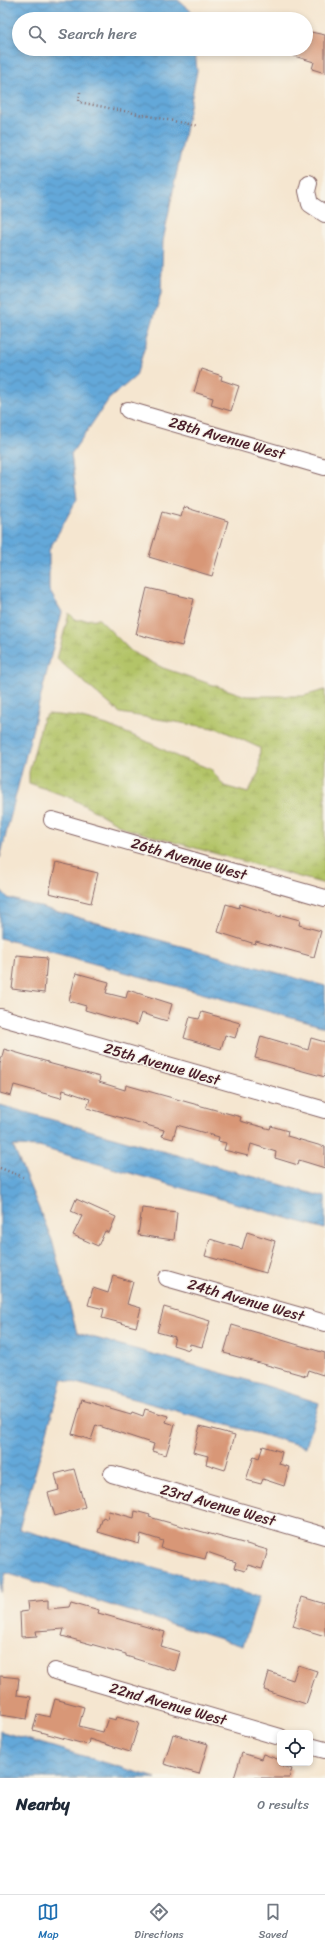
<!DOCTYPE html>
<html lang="en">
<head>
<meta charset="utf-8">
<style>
	:root { --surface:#fff; --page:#f6f6f7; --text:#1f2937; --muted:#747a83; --line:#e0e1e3; --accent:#1f6fb2 }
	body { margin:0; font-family:Sriracha,sans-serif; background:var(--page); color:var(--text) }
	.controls { position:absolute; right:12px; bottom:12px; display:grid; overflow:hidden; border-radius:6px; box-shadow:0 2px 6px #0003 }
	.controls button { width:36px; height:36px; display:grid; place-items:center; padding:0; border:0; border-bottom:1px solid var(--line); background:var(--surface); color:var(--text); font:20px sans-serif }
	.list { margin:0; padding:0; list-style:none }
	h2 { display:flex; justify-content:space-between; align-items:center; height:52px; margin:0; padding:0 16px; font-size:17px }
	h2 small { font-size:13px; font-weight:400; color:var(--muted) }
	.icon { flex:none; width:22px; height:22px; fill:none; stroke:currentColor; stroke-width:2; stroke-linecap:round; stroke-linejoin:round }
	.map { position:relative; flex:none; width:325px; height:1778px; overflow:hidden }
	.search { position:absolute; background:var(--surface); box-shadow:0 2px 6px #0003; left:12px; right:12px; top:12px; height:44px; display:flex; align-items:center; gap:10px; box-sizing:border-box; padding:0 14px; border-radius:22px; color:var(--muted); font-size:15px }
	.sheet { height:116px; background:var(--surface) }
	nav { display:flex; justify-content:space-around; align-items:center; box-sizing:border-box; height:56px; border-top:1px solid var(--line); background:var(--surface); font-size:11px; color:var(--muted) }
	nav a { display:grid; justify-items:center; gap:2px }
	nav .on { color:var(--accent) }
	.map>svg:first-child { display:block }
	.wetland { fill:url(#wetland-marsh); stroke:#7e724a }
	.water { fill:url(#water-waves); stroke:#576482 }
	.building { fill:#d89777 }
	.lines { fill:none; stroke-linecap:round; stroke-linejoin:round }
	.street-casing { stroke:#866565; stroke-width:18 }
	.path { stroke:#866565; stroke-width:2.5; stroke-dasharray:1 3; stroke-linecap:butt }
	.street { stroke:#fff; stroke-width:16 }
	.labels { text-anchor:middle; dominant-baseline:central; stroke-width:3; stroke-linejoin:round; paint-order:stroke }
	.street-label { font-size:15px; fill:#4a1f2b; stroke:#f7f3e8 }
</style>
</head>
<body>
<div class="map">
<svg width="325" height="1778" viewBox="0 0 325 1778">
	<defs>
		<pattern id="wetland-marsh" width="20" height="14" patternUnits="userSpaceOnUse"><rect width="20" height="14" fill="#b3c468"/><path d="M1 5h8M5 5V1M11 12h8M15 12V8" fill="none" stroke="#9ba85a"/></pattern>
		<pattern id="water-waves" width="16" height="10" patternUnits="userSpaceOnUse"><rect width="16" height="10" fill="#64a8d9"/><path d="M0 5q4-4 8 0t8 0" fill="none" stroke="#5488b0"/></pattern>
	</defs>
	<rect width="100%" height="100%" fill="#f7f3e8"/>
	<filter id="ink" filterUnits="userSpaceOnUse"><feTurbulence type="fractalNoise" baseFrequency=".025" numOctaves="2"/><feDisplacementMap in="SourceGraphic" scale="8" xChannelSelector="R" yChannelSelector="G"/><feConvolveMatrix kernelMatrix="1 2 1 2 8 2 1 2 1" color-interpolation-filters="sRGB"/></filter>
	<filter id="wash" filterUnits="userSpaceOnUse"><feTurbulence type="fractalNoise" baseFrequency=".012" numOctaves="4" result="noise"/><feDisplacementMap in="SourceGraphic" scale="16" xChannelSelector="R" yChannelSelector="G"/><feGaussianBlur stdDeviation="0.9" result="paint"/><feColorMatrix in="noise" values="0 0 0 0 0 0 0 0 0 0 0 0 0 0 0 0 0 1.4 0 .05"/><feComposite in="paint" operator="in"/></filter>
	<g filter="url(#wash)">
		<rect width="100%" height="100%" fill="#f5e6d0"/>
		<path class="wetland" d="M69,613L76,620L99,619L132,652L163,668L246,696H303L325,690V884L127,829L71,798L29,783V772L43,718L48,714L78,717L107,725L146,741L178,757L211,769L224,786L248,793L259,772L260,748L219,729L120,713L57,659Z"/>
		<g class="water">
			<path d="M0,0H178L192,12V19H19V49H195L197,71L163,241L161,294L136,376L109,399L71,454L77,499L49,550V590L62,612L0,858Z"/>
			<path d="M0,889L8,898L325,986V1027L0,938Z"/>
			<path d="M0,1105L325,1197V1229L39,1147L13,1146L52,1240L77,1333L261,1384L319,1403L306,1447L62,1379L19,1529L259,1597L243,1646L6,1573L0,1593Z"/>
			<path d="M0,1731L156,1778H0Z"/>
		</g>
		<g id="blocks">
			<g class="building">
				<path d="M306,31L325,35V73L312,69L314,62L281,52L282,49H306Z"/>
				<path d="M201,369L222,376L221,380L239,386L231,411L211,405L213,398L194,392Z"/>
				<path d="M184,507L228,521L212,576L149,557L162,512L181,517Z"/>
				<path d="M147,588L194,599L182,646L136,634Z"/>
				<path d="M56,863L98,873L91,903L49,893Z"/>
				<path d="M226,904L239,908L240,904L281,917V915L300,920L299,925L321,931L314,957L256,941L255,944L218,932Z"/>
				<path d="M16,955L47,958L44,993L12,989Z"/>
				<path d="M76,973L109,982L106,993L126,998L128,990L172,1004L167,1021L141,1013L137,1025L85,1010L86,1006L69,1001Z"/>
				<path d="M202,1012L240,1023L235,1038L225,1035L221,1049L184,1038L190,1017L199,1019Z"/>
				<path d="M261,1036L308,1050L311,1038L325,1042V1077L255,1058Z"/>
				<path d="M4,1049L48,1062V1063L100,1077L99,1082L125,1090L126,1085L241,1117L240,1121L270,1129L271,1126L288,1131L287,1136L325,1147V1168L299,1160L298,1165L275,1158L276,1152L251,1144L248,1156L224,1150L226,1143L218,1141L219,1137L177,1125L173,1139L162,1136L164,1130L87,1108L90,1099L63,1090L61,1098L14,1085L11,1096L0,1093V1064Z"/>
				<path d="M76,1199L116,1217L109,1233L105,1231L98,1246L73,1235L82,1216L71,1211Z"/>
				<path d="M142,1208L177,1212L174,1240L138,1235Z"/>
				<path d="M247,1232L275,1241L266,1273L205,1256L210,1239L242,1249Z"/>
				<path d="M113,1276L133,1282L127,1304L141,1308L136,1327L102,1318L104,1309L88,1305L93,1288L108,1293Z"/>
				<path d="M164,1307L210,1321L202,1347L190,1344L189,1350L173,1345L175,1337L157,1332Z"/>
				<path d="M232,1325L325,1353V1369L323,1375L308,1370L306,1376L224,1353Z"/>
				<path d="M82,1400L131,1414L132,1412L143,1416L145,1409L168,1416L166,1422L175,1425L166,1455L152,1451L154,1444L96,1425L91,1440L72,1434Z"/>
				<path d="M200,1426L235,1435L225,1470L206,1464L208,1456L193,1452Z"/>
				<path d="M263,1446L282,1452L279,1464L289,1467L284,1486L263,1479L261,1484L246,1480L254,1456L259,1458Z"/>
				<path d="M74,1469L85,1507L55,1516L48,1493L59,1490L55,1474Z"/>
				<path d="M109,1511L134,1518L135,1511L150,1515L149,1517L268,1550L262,1569L248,1565L245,1571L234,1568L236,1562L207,1552L205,1559L161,1548L163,1541L141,1534L139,1544L98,1532L103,1517L107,1519Z"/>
				<path d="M302,1597L325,1604V1636L293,1626Z"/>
				<path d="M48,1600V1609L69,1607L71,1602L99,1610L98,1613L165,1632L161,1646L180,1652L175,1671L126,1656V1654L62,1636L64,1629L36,1631L37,1636L21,1637L20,1612L28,1611L27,1602Z"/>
				<path d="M298,1665L317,1671L306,1704L264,1690L269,1672L293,1680Z"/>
				<path d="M0,1676L19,1678L17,1695L31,1697L27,1719L0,1715Z"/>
				<path d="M55,1699L84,1707L79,1726L103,1732L108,1718L116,1720L117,1717L139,1723L130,1752L89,1739L88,1745L33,1730L37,1714L50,1717Z"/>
				<path d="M173,1734L208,1744L199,1774L164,1764Z"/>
				<path d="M242,1753L261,1759L263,1754L280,1760V1765L292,1769L289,1778H234Z"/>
			</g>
		</g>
	</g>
	<g filter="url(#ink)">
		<use href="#blocks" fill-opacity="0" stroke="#866565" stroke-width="1"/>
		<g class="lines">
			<defs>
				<g id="street">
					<path d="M309,183L307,191L310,204L325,214"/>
					<path d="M128,410L325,467"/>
					<path d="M52,820L325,898"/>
					<path d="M0,1017L325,1110"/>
					<path d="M167,1278L325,1323"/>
					<path d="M112,1474L325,1536"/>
					<path d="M55,1671L280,1737"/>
					<path d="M310,1746L325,1750"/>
				</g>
			</defs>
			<use href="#street" class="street-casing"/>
			<g class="path">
				<path d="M213,49H215"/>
				<path d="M80,92L79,102L198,126"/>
				<path d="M0,1168L23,1177"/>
			</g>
			<use href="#street" class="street"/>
		</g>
	</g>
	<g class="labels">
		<g class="street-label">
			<text transform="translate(227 438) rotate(16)">28th Avenue West</text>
			<text transform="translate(189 859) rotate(16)">26th Avenue West</text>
			<text transform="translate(162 1064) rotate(16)">25th Avenue West</text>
			<text transform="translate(246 1300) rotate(16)">24th Avenue West</text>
			<text transform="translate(218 1505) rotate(16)">23rd Avenue West</text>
			<text transform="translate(168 1704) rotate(16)">22nd Avenue West</text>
		</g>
	</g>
</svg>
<div class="controls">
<button><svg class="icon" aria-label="locate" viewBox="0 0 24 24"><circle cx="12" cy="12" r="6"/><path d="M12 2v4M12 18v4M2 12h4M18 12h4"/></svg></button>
</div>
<div class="search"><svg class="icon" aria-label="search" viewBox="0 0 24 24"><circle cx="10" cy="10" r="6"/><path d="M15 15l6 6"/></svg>Search here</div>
</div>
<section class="sheet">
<h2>Nearby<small>0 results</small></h2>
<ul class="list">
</ul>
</section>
<nav>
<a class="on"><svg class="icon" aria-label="map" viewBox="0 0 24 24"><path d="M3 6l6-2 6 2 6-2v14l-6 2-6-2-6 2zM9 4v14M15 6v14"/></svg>Map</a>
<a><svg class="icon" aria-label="directions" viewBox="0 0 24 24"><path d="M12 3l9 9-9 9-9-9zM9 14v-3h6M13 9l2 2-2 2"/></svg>Directions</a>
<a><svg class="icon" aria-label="saved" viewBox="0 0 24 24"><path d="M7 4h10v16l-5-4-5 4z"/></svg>Saved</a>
</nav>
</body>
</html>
